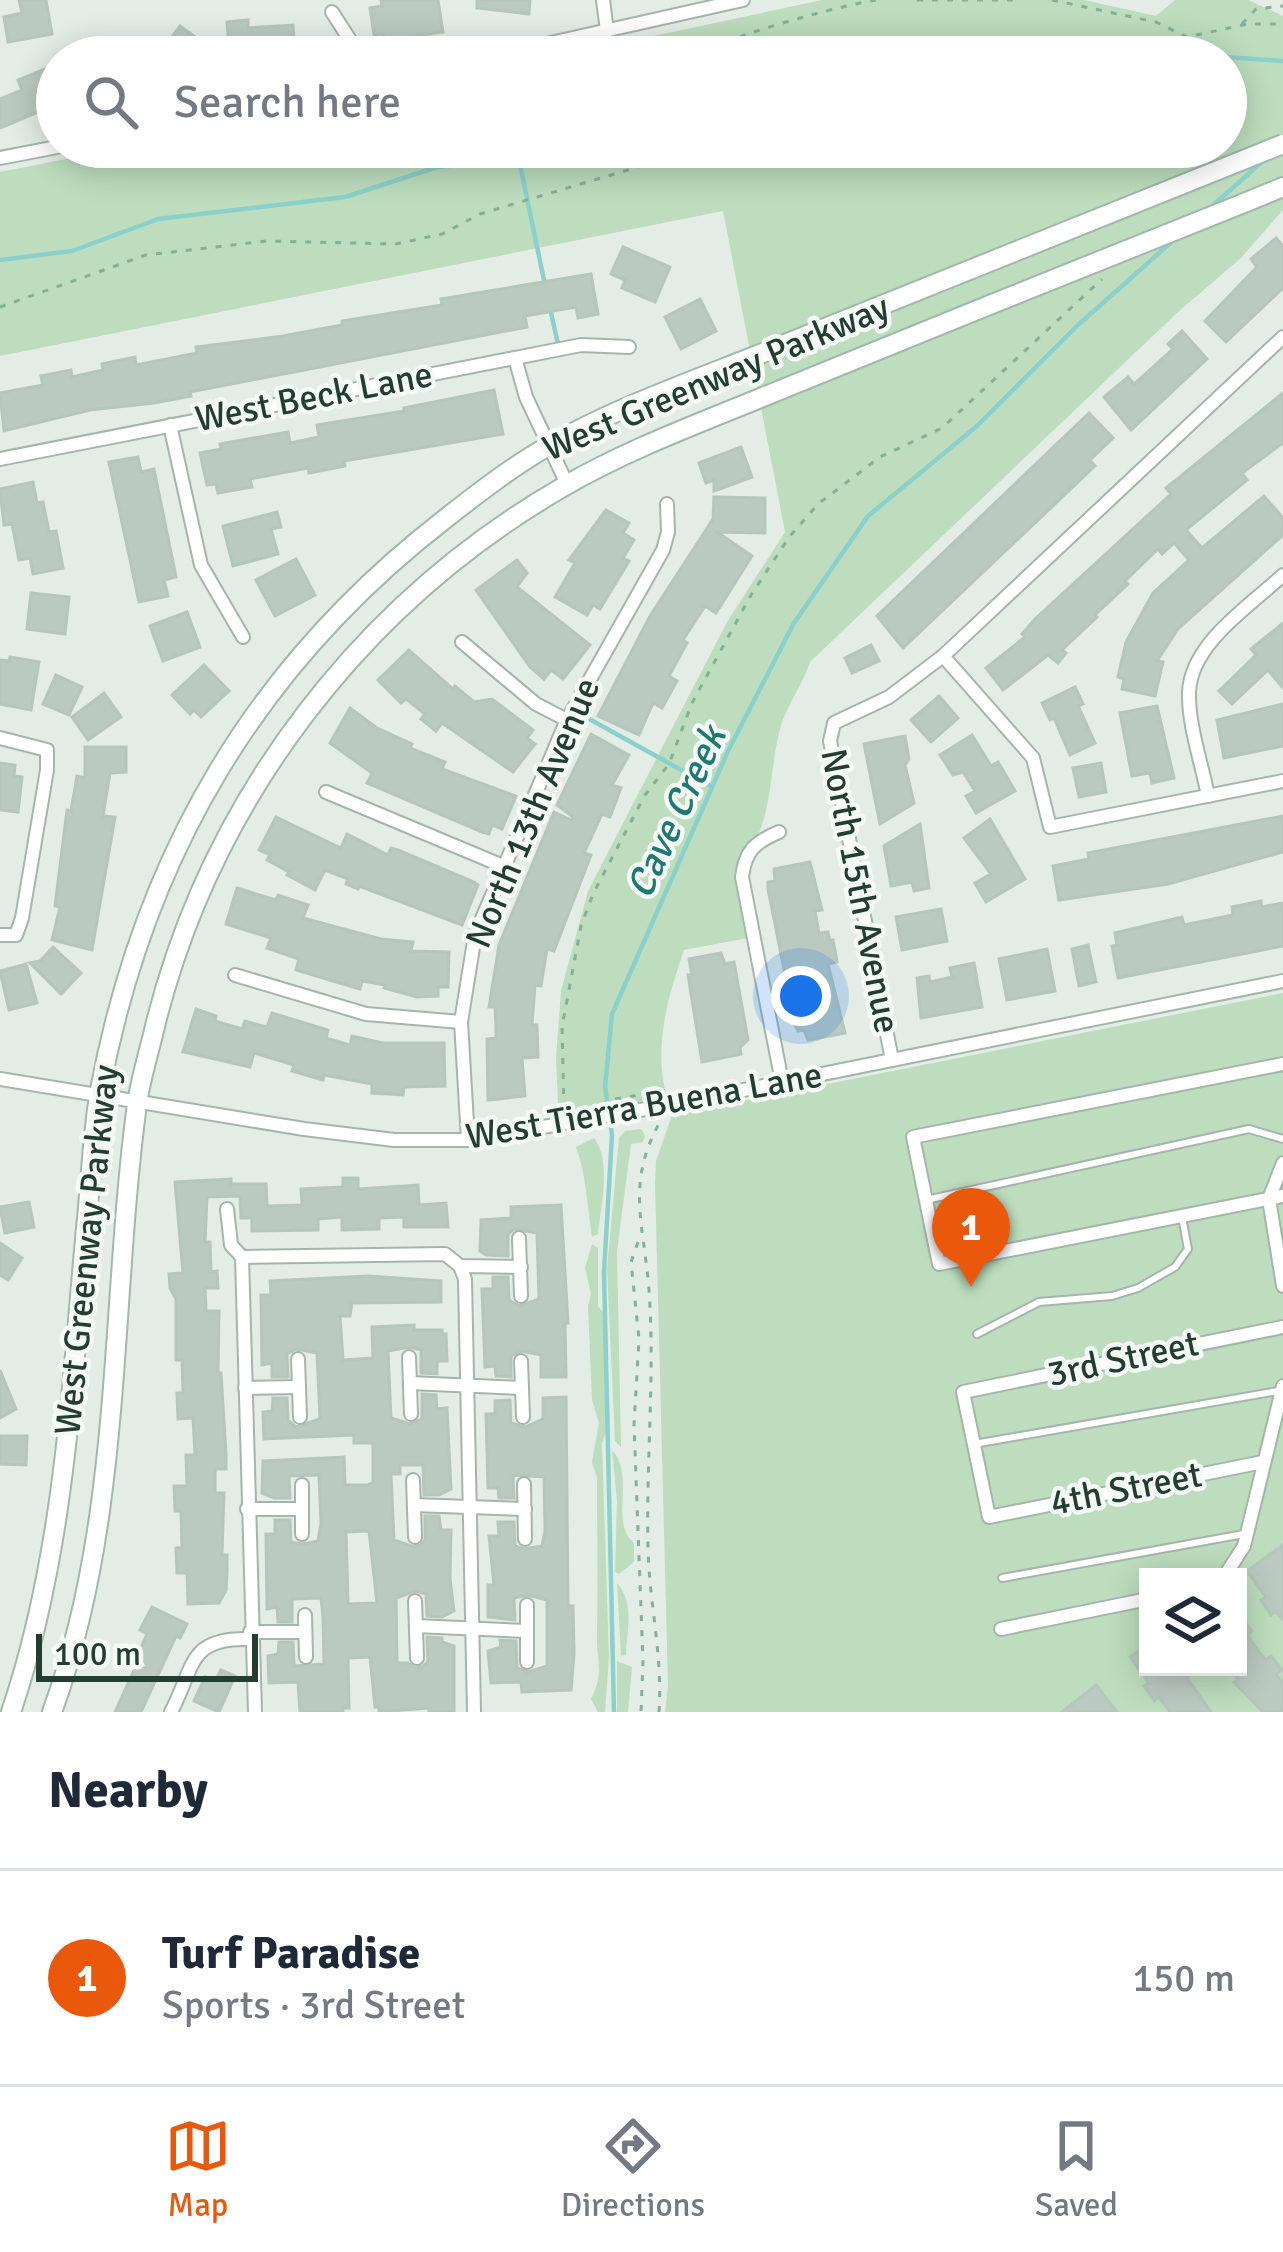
<!DOCTYPE html>
<html lang="en">
<head>
<meta charset="utf-8">
<style>
	:root { --surface:#fff; --page:#f6f6f7; --text:#1f2937; --muted:#747a83; --line:#e0e1e3; --accent:#ea580c }
	body { margin:0; font-family:Signika,sans-serif; background:var(--page); color:var(--text) }
	.controls { position:absolute; right:36px; bottom:36px; display:grid; overflow:hidden; border-radius:0px; box-shadow:0 6px 30px #0003 }
	.controls button { width:108px; height:108px; display:grid; place-items:center; padding:0; border:0; border-bottom:3px solid var(--line); background:var(--surface); color:var(--text); font:60px sans-serif }
	.scale { position:absolute; left:36px; bottom:30px; width:222px; box-sizing:border-box; padding-left:12px; border:6px solid #233e30; border-top:0; font-size:33px; line-height:42px; white-space:nowrap; color:#233e30; -webkit-text-stroke:9px #f4f9f5; paint-order:stroke }
	.you { position:absolute; left:801px; top:996px; width:42px; height:42px; margin:-30px; border:9px solid #fff; border-radius:50%; background:#1a73e8; box-shadow:0 0 0 18px #1a73e833 }
	.badge { display:grid; place-items:center; width:78px; height:78px; border-radius:50%; background:var(--accent); color:#fff; font-size:39px; font-weight:700 }
	.pin { position:absolute; translate:-50% -99px; filter:drop-shadow(0 3px 6px #0008) }
	.pin::after { content:''; position:absolute; top:63px; width:42px; height:36px; background:inherit; clip-path:polygon(0 0,100% 0,50% 100%) }
	.list { margin:0; padding:0; list-style:none }
	h2 { display:flex; justify-content:space-between; align-items:center; height:156px; margin:0; padding:0 48px; font-size:51px }
	h2 small { font-size:39px; font-weight:400; color:var(--muted) }
	.list li { display:grid; grid-template-columns:78px 1fr auto; gap:36px; align-items:center; box-sizing:border-box; height:216px; padding:0 48px; border-top:3px solid var(--line) }
	.list b { display:block; font-size:45px; white-space:nowrap }
	.list p { margin:0; font-size:39px; white-space:nowrap; color:var(--muted) }
	.list em { font-size:39px; font-style:normal; color:var(--muted) }
	.icon { flex:none; width:66px; height:66px; fill:none; stroke:currentColor; stroke-width:2; stroke-linecap:round; stroke-linejoin:round }
	.map { position:relative; flex:none; width:1283px; height:1712px; overflow:hidden }
	.search { position:absolute; background:var(--surface); box-shadow:0 6px 30px #0003; left:36px; right:36px; top:36px; height:132px; display:flex; align-items:center; gap:30px; box-sizing:border-box; padding:0 42px; border-radius:66px; color:var(--muted); font-size:45px }
	.sheet { height:372px; background:var(--surface) }
	nav { display:flex; justify-content:space-around; align-items:center; box-sizing:border-box; height:168px; border-top:3px solid var(--line); background:var(--surface); font-size:33px; color:var(--muted) }
	nav a { display:grid; justify-items:center; gap:6px }
	nav .on { color:var(--accent) }
	.map>svg:first-child { display:block }
	.green { fill:#bdddbe; fill-rule:evenodd }
	.lines { fill:none; stroke-linecap:round; stroke-linejoin:round }
	.stream { stroke:#8cd0cb; stroke-width:4.5 }
	.building { fill:#bbcac1; stroke:#b6c6bc; stroke-width:3; fill-rule:evenodd }
	.lane-casing { stroke:#a6b5ac; stroke-width:10 }
	.street-casing { stroke:#a6b5ac; stroke-width:16 }
	.secondary-casing { stroke:#a2b8ab; stroke-width:22 }
	.path { stroke:#84b098; stroke-width:3; stroke-dasharray:6 9; stroke-linecap:butt }
	.lane { stroke:#fff; stroke-width:6 }
	.street { stroke:#fff; stroke-width:12 }
	.secondary { stroke:#fff; stroke-width:18 }
	.secondary-bridge-casing { stroke:#a2b8ab; stroke-width:22; stroke-linecap:butt }
	.secondary-bridge { stroke:#fff; stroke-width:18 }
	.labels { text-anchor:middle; dominant-baseline:central; stroke-width:9; stroke-linejoin:round; paint-order:stroke }
	.street-label { font-size:36px; fill:#233e30; stroke:#f4f9f5 }
	.water-label { font-size:39px; font-style:italic; fill:#1e7973; stroke:#f4f9f5 }
</style>
</head>
<body>
<div class="map">
<svg width="1283" height="1712" viewBox="0 0 1283 1712">
	<rect width="100%" height="100%" fill="#e3ede6"/>
	<g class="green">
		<path d="M822,0H1084L1156,16L1175,0H1248L1283,16V210L1241,258L1178,312L810,662C803,683 790,701 782,722C768,765 775,823 744,857L753,937L684,950C666,1003 652,1051 669,1105L559,1126L556,1058L561,991L588,891L727,622L785,532L723,211L0,356V172L127,147H1226V57H555Z"/>
		<path d="M1283,993V1712H665L668,1686L655,1183L656,1161L672,1115ZM1148,1577H1238V1667H1148Z"/>
		<path d="M641,1129L645,1136L643,1142L631,1144L617,1251L621,1447L615,1441L607,1269L619,1138L625,1131Z"/>
		<path d="M594,1138C612,1162 601,1206 598,1234L592,1237C587,1206 587,1178 576,1147Z"/>
		<path d="M592,1244L598,1248V1306L605,1315L610,1421L602,1443L609,1657L605,1712H598L591,1699C605,1672 596,1661 597,1633C598,1581 597,1530 597,1478L592,1462L599,1423L592,1400L588,1306L591,1294L585,1268Z"/>
		<path d="M612,1450C636,1476 609,1523 634,1543V1562L619,1574L615,1572L617,1501Z"/>
		<path d="M617,1583C635,1604 627,1629 626,1655L621,1656Z"/>
		<path d="M617,1661L632,1667L628,1712H617Z"/>
	</g>
	<g class="lines">
		<g class="stream">
			<path d="M1157,57H1217"/>
			<path d="M1226,57L1283,61"/>
			<path d="M518,155L545,285"/>
			<path d="M1210,208L1264,160"/>
			<path d="M0,260L72,251L158,219L345,197L437,167L472,164L541,147"/>
			<path d="M550,308L559,349"/>
			<path d="M573,710L712,787"/>
			<path d="M614,1712L604,1272L612,1135L605,1087L612,1014L728,751L794,623L868,516L977,426L1078,325L1175,239"/>
		</g>
	</g>
	<g class="building">
		<path d="M19,0H46L52,34L8,42L4,17L22,13Z"/>
		<path d="M381,0H438L443,32L384,41L383,34L374,35L370,8L382,6Z"/>
		<path d="M477,0H530L529,14L477,8Z"/>
		<path d="M248,20V28L293,25L294,43L299,42L300,47L322,45L323,57H230L227,22Z"/>
		<path d="M180,26L198,39L192,47L206,57H157Z"/>
		<path d="M50,67L57,84V104L0,128V99L22,90L18,80Z"/>
		<path d="M1276,238L1283,246V288L1226,342L1205,321L1257,267L1251,259Z"/>
		<path d="M623,247L670,267L655,302L622,288L625,280L611,274Z"/>
		<path d="M591,274L598,314L578,318L576,307L525,316L527,327L190,392L191,396L154,403L90,410L4,431L0,393L43,385L41,376L71,370L72,377L103,370L102,364L135,357L136,365L197,353L196,347L283,336L342,325V321L442,305L441,299Z"/>
		<path d="M700,299L716,331L681,349L665,317Z"/>
		<path d="M1182,331L1207,359L1131,430L1104,397L1128,377L1134,384L1173,349L1168,344Z"/>
		<path d="M494,390L503,434L344,461L345,466L309,473L308,468L250,479L252,487L218,493L216,484L207,485L200,453L221,449L220,444L288,432L290,443L319,437L317,425L404,411V408Z"/>
		<path d="M1283,393V443L1242,473L1247,480L1186,530L1202,548L1264,496L1283,518V535L1178,629L1157,661L1163,662L1155,696L1122,689L1124,679L1118,677L1126,642L1153,593L1189,560L1174,543L1162,554L1158,549L1125,581L1128,584L1095,615L1097,617L1062,650L1066,653L1058,663L1048,655L1003,690L986,668L1025,637L1022,634L1035,619L1171,494L1166,488Z"/>
		<path d="M1089,413L1113,438L1090,460L1095,466L903,648L877,616Z"/>
		<path d="M741,447L752,477L714,491V480L706,483L699,463Z"/>
		<path d="M138,457L141,472L154,469L176,577L164,580L168,596L139,602L109,462Z"/>
		<path d="M33,482L37,503L43,502L49,532L56,531L63,568L33,574L30,558L19,560L12,524L4,525L0,489Z"/>
		<path d="M714,497L765,498V533L717,532L752,556L716,613L705,606L683,640L687,643L669,676L677,681L662,708L653,703L639,735L598,716L650,616L713,519Z"/>
		<path d="M606,510L629,523L623,533L634,540L623,558L629,561L600,609L593,605L587,615L555,597L575,563L569,560Z"/>
		<path d="M277,512L281,527L271,529L278,554L233,566L223,526Z"/>
		<path d="M296,559L315,595L275,616L256,580Z"/>
		<path d="M517,560L527,573L517,587L590,645L563,679L551,670L544,679L530,667L476,590Z"/>
		<path d="M31,593L69,597L65,634L27,629Z"/>
		<path d="M187,612L200,647L163,661L150,626Z"/>
		<path d="M1283,623V688L1268,670L1232,704L1219,691L1256,655L1251,649Z"/>
		<path d="M871,645L879,661L852,673L845,658Z"/>
		<path d="M409,650L453,689L455,686L474,702L492,699L533,730L527,738L535,744L513,772L442,723L436,731L421,719L425,714L406,699L401,703L378,680Z"/>
		<path d="M10,657L39,662L31,710L0,704V660L9,661Z"/>
		<path d="M204,665L229,691L201,717L194,710L190,714L172,695Z"/>
		<path d="M56,675L82,687L69,715L43,704Z"/>
		<path d="M1075,687L1083,704L1078,706L1095,743L1070,755L1054,718L1050,720L1042,703Z"/>
		<path d="M104,693L121,717L88,740L72,717Z"/>
		<path d="M939,696L958,718L931,742L911,720Z"/>
		<path d="M1283,704V746L1224,758L1217,720Z"/>
		<path d="M1157,706L1174,778L1152,783L1150,773L1132,776L1120,713Z"/>
		<path d="M350,708L377,728L412,744L410,748L445,762L442,769L516,796L502,829L492,825L489,834L482,832L367,783L372,773L330,743Z"/>
		<path d="M591,734L629,755L612,785L621,788L610,817L602,814L584,853L591,855L554,951L547,949L541,986L535,985L532,1025H537L538,1057L522,1058L525,1096L488,1100L487,1039L496,1038V1027L495,1007H489L499,945L554,812L571,820L573,817L557,805Z"/>
		<path d="M972,735L991,766L998,762L1015,791L976,813L966,796L975,791L963,772L953,775L940,755Z"/>
		<path d="M905,736L909,759L905,765L914,803L880,824L864,744Z"/>
		<path d="M85,747H126V772L110,773L103,816L115,817L92,950L52,940L60,907L55,906L67,810L71,811L77,776L85,778Z"/>
		<path d="M0,763L15,765L14,776L22,777L18,812L0,810Z"/>
		<path d="M1101,763L1106,792L1079,797L1073,768Z"/>
		<path d="M1283,816V852L1168,884L1059,900L1053,866L1089,859L1088,853Z"/>
		<path d="M276,817L341,848L347,834L388,855L391,848L398,850L474,882L478,885L462,925L359,886L358,889L346,884L348,879L325,870L315,890L287,875L289,872L267,860L270,855L259,850Z"/>
		<path d="M990,819L1025,879L986,902L975,883L991,874L964,838Z"/>
		<path d="M920,824L929,888L914,891L912,882L891,886L884,846Z"/>
		<path d="M810,862L822,910L815,911L819,933L828,932L830,941L833,940L837,962L828,964L845,1033L808,1040L804,1030L798,1031L795,1025L768,889V882L775,881L774,869Z"/>
		<path d="M237,888L276,900L278,895L308,905L303,918L381,939L413,942L411,951L449,952L448,987H438V996L417,997L384,988L385,985L362,981L360,989L296,970L299,959L267,948L271,938L226,924Z"/>
		<path d="M1261,901L1262,907L1283,903V946L1118,978L1112,946L1117,945L1115,933L1182,917L1184,925L1233,915L1232,907Z"/>
		<path d="M941,909L947,941L902,950L896,917Z"/>
		<path d="M1088,945L1096,982L1079,986L1072,949Z"/>
		<path d="M53,947L81,973L61,994L30,963L40,961Z"/>
		<path d="M1047,949L1055,991L1007,1000L999,959Z"/>
		<path d="M721,953L725,964L734,962L748,1040L740,1047L741,1054L702,1062L688,975H692L689,959Z"/>
		<path d="M974,963L982,1007L921,1018L917,978L929,976L930,982L952,977L950,968Z"/>
		<path d="M26,964L37,1003L9,1010L0,971Z"/>
		<path d="M196,1009L216,1016L215,1021L242,1029L245,1021L267,1027L272,1013L328,1030L326,1038L350,1045L352,1036L383,1043H444L445,1086L404,1087L403,1095L372,1093V1084L324,1075L323,1080L292,1071L294,1065L254,1053L250,1067L183,1052Z"/>
		<path d="M343,1178H358V1189L418,1185L419,1205L446,1203L448,1227H404V1217L379,1218V1229L342,1230V1217L318,1219V1230L252,1231V1218H241L240,1196L207,1197L205,1242H210L211,1272L217,1271L218,1288H205L206,1311H219L218,1373H221L226,1454V1469H215V1493H224L222,1555H227V1571L226,1590L219,1603L188,1604L187,1573H177L176,1548H182L181,1511H175L174,1486H187L186,1455H195L193,1418L178,1419L177,1393H183L182,1360H176V1299L170,1288L169,1274L183,1273L175,1182L231,1179V1184H266L267,1206L302,1205L301,1189L343,1187Z"/>
		<path d="M29,1202L34,1227L5,1233L0,1207Z"/>
		<path d="M561,1205L568,1323H565L566,1377H541V1355L522,1351L511,1356V1377L496,1376L495,1366L485,1367L482,1289H493V1277H508L509,1300L520,1306L539,1299L537,1233L514,1229L508,1234V1256L486,1255L480,1251L481,1220L511,1218V1207Z"/>
		<path d="M0,1243L22,1258L8,1280L0,1275Z"/>
		<path d="M368,1276L441,1281V1302L352,1303L350,1316H340L343,1360L373,1358L372,1327L414,1325V1330H442V1334H446L447,1361H437V1374L421,1373V1350L410,1347L388,1351L391,1418L410,1424L422,1419V1394L436,1395L437,1409L447,1408L451,1489L439,1495H424L423,1465H400V1474H391L394,1540L414,1547L421,1545L425,1540V1516H439L441,1530H451L450,1579L454,1611L442,1617L427,1616L426,1594L416,1591L396,1598L397,1663H408L416,1668L423,1666L428,1662L427,1637L442,1638V1642L454,1646V1712H429V1708L379,1712V1707H375L370,1657L348,1658L349,1708H343V1712H300L298,1682L269,1683L268,1656L278,1654L279,1642H293L294,1666L324,1664L323,1616L321,1598L292,1599V1622H278L277,1607L267,1609L266,1534H275V1520H290L291,1542L303,1544L318,1541L321,1523L319,1475L289,1476L290,1498H274L262,1493L263,1461L344,1457L345,1485H368L373,1482V1443H354V1435L264,1439L263,1412L272,1411L273,1398H287L288,1420L296,1427L320,1419L317,1353L296,1349L287,1354L288,1377H272V1363L262,1365L261,1295H271L270,1281ZM369,1531L377,1603L348,1604L346,1532Z"/>
		<path d="M0,1370L16,1409L0,1418Z"/>
		<path d="M566,1397L568,1606H573L574,1654L571,1690L522,1692L521,1682L491,1683L488,1651L501,1647L500,1640L516,1641L517,1668L528,1672L547,1666V1600L528,1595L514,1598L515,1620L488,1617V1585H494L489,1536H499L498,1522H514L515,1546L524,1549L542,1546L545,1531L544,1477L513,1475L514,1498H499L498,1488H488L486,1414H495V1401L510,1400L511,1423L525,1427L543,1419V1398Z"/>
		<path d="M0,1436H27L26,1465L0,1464Z"/>
		<path d="M1283,1545V1620L1276,1611L1271,1615L1261,1600L1266,1597L1247,1571Z"/>
		<path d="M152,1607L187,1624L180,1638L176,1636L141,1712H115L141,1655L138,1654L147,1634L140,1630Z"/>
		<path d="M1238,1613L1252,1631L1247,1635L1265,1660L1271,1656L1282,1670L1276,1674L1283,1683V1712H1263L1234,1682L1238,1679L1229,1667H1238Z"/>
		<path d="M1148,1645V1667H1186L1191,1674L1187,1678L1211,1712H1170L1159,1697L1154,1701L1144,1686L1149,1683L1130,1657Z"/>
		<path d="M221,1670L235,1676L219,1712L194,1701L205,1677L215,1681Z"/>
		<path d="M1096,1685L1117,1712H1062Z"/>
	</g>
	<g class="lines">
		<defs>
			<g id="lane">
				<path d="M926,1200L1249,1129L1283,1139"/>
				<path d="M977,1334L1039,1302L1112,1296L1138,1288L1175,1267L1188,1249L1182,1217"/>
				<path d="M974,1444L1278,1391"/>
				<path d="M1002,1578L1244,1534"/>
			</g>
			<g id="street">
				<path d="M603,0L607,31"/>
				<path d="M332,12L361,57"/>
				<path d="M103,51L104,57"/>
				<path d="M459,57L546,44L743,0"/>
				<path d="M0,158L57,147"/>
				<path d="M515,358L526,397L567,484"/>
				<path d="M170,425L201,565L243,637"/>
				<path d="M0,459L581,345L629,347"/>
				<path d="M462,642L536,704L567,720"/>
				<path d="M943,656L1033,758L1050,827L1283,781"/>
				<path d="M0,738L47,750V770L22,918L16,935H0"/>
				<path d="M326,792L503,866"/>
				<path d="M1208,796C1202,764 1188,725 1189,692C1191,643 1251,605 1283,575"/>
				<path d="M779,832C755,842 745,851 742,877L782,1082"/>
				<path d="M235,975L366,1014L461,1022"/>
				<path d="M892,1060L830,741L834,723L889,697L943,656L1283,337"/>
				<path d="M1283,1064L913,1137L939,1264L1283,1196"/>
				<path d="M0,1079L304,1129L394,1140H468L669,1105L1283,981"/>
				<path d="M468,1140L461,1022L475,935L567,720L663,550L668,532L667,504"/>
				<path d="M1283,1163L1269,1199L1283,1286"/>
				<path d="M227,1209L231,1245L242,1257L255,1712"/>
				<path d="M519,1238L521,1296"/>
				<path d="M242,1257L445,1254L460,1266L521,1267"/>
				<path d="M460,1266L465,1279L474,1712"/>
				<path d="M409,1357L411,1414"/>
				<path d="M298,1359L300,1417"/>
				<path d="M521,1361L523,1417"/>
				<path d="M410,1383L522,1388"/>
				<path d="M245,1388L299,1387"/>
				<path d="M1263,1462L989,1517L963,1392L1283,1327"/>
				<path d="M413,1480L415,1537"/>
				<path d="M524,1484L525,1539"/>
				<path d="M302,1485V1534"/>
				<path d="M414,1505L525,1509"/>
				<path d="M247,1509H302"/>
				<path d="M1224,1577L1244,1546L1283,1386"/>
				<path d="M415,1601L417,1658"/>
				<path d="M527,1605V1662"/>
				<path d="M305,1615L306,1657"/>
				<path d="M416,1626L527,1631"/>
				<path d="M1001,1629L1148,1599"/>
				<path d="M250,1632H305"/>
				<path d="M171,1712C195,1666 188,1637 250,1639"/>
			</g>
			<g id="secondary">
				<path d="M1244,203L1283,187"/>
				<path d="M11,1712C64,1555 71,1392 86,1228C91,1182 92,1135 100,1090C144,855 256,665 445,519C478,493 513,466 550,445C623,404 707,376 785,344C917,291 1049,238 1181,185"/>
				<path d="M52,1712C123,1519 110,1305 137,1104C141,1076 150,1049 156,1022C213,797 362,603 563,487C625,451 692,426 758,399C836,367 914,336 992,304"/>
			</g>
		</defs>
		<use href="#lane" class="lane-casing"/>
		<use href="#street" class="street-casing"/>
		<use href="#secondary" class="secondary-casing"/>
		<g class="path">
			<path d="M917,0H1019"/>
			<path d="M1052,0L1156,22L1187,37L1247,24H1283"/>
			<path d="M1242,24L1256,9L1283,6"/>
			<path d="M700,57C719,37 844,5 876,0"/>
			<path d="M0,307L146,255L267,241L396,244L442,234L480,214L705,147"/>
			<path d="M615,1099L674,1089"/>
			<path d="M564,1109L562,1027L581,926L593,894L645,795L669,764L692,703L751,595L790,536L818,504L880,457L942,428L1102,279"/>
			<path d="M638,1242L631,1262L639,1339L634,1425L643,1662L641,1712"/>
			<path d="M659,1712C663,1655 649,1603 648,1547C646,1461 655,1375 649,1290C644,1224 625,1183 661,1120"/>
		</g>
		<use href="#lane" class="lane"/>
		<use href="#street" class="street"/>
		<use href="#secondary" class="secondary"/>
		<defs>
			<g id="secondary-bridge">
				<path d="M1181,185L1283,144"/>
				<path d="M992,304L1244,203"/>
			</g>
		</defs>
		<use href="#secondary-bridge" class="secondary-bridge-casing"/>
		<use href="#secondary-bridge" class="secondary-bridge"/>
	</g>
	<g class="labels">
		<g class="street-label">
			<text transform="translate(716 378) rotate(-23)">West Greenway Parkway</text>
			<text transform="translate(314 397) rotate(-11)">West Beck Lane</text>
			<text transform="translate(533 813) rotate(-67)">North 13th Avenue</text>
			<text transform="translate(860 891) rotate(79)">North 15th Avenue</text>
			<text transform="translate(644 1106) rotate(-10)">West Tierra Buena Lane</text>
			<text transform="translate(87 1250) rotate(-84)">West Greenway Parkway</text>
			<text transform="translate(1123 1359) rotate(-12)">3rd Street</text>
			<text transform="translate(1126 1489) rotate(-11)">4th Street</text>
		</g>
		<g class="water-label">
			<text transform="translate(676 812) rotate(-65)">Cave Creek</text>
		</g>
	</g>
</svg>
<div class="controls">
<button><svg class="icon" aria-label="layers" viewBox="0 0 24 24"><path d="M12 4l9 5-9 5-9-5zM3 14l9 5 9-5"/></svg></button>
</div>
<div class="scale">100 m</div>
<div class="you"></div>
<div class="pin badge" style="left:971px;top:1287px">1</div>
<div class="search"><svg class="icon" aria-label="search" viewBox="0 0 24 24"><circle cx="10" cy="10" r="6"/><path d="M15 15l6 6"/></svg>Search here</div>
</div>
<section class="sheet">
<h2>Nearby<small></small></h2>
<ul class="list">
<li><span class="badge">1</span><div><b>Turf Paradise</b><p>Sports · 3rd Street</p></div><em>150 m</em></li>
</ul>
</section>
<nav>
<a class="on"><svg class="icon" aria-label="map" viewBox="0 0 24 24"><path d="M3 6l6-2 6 2 6-2v14l-6 2-6-2-6 2zM9 4v14M15 6v14"/></svg>Map</a>
<a><svg class="icon" aria-label="directions" viewBox="0 0 24 24"><path d="M12 3l9 9-9 9-9-9zM9 14v-3h6M13 9l2 2-2 2"/></svg>Directions</a>
<a><svg class="icon" aria-label="saved" viewBox="0 0 24 24"><path d="M7 4h10v16l-5-4-5 4z"/></svg>Saved</a>
</nav>
</body>
</html>
